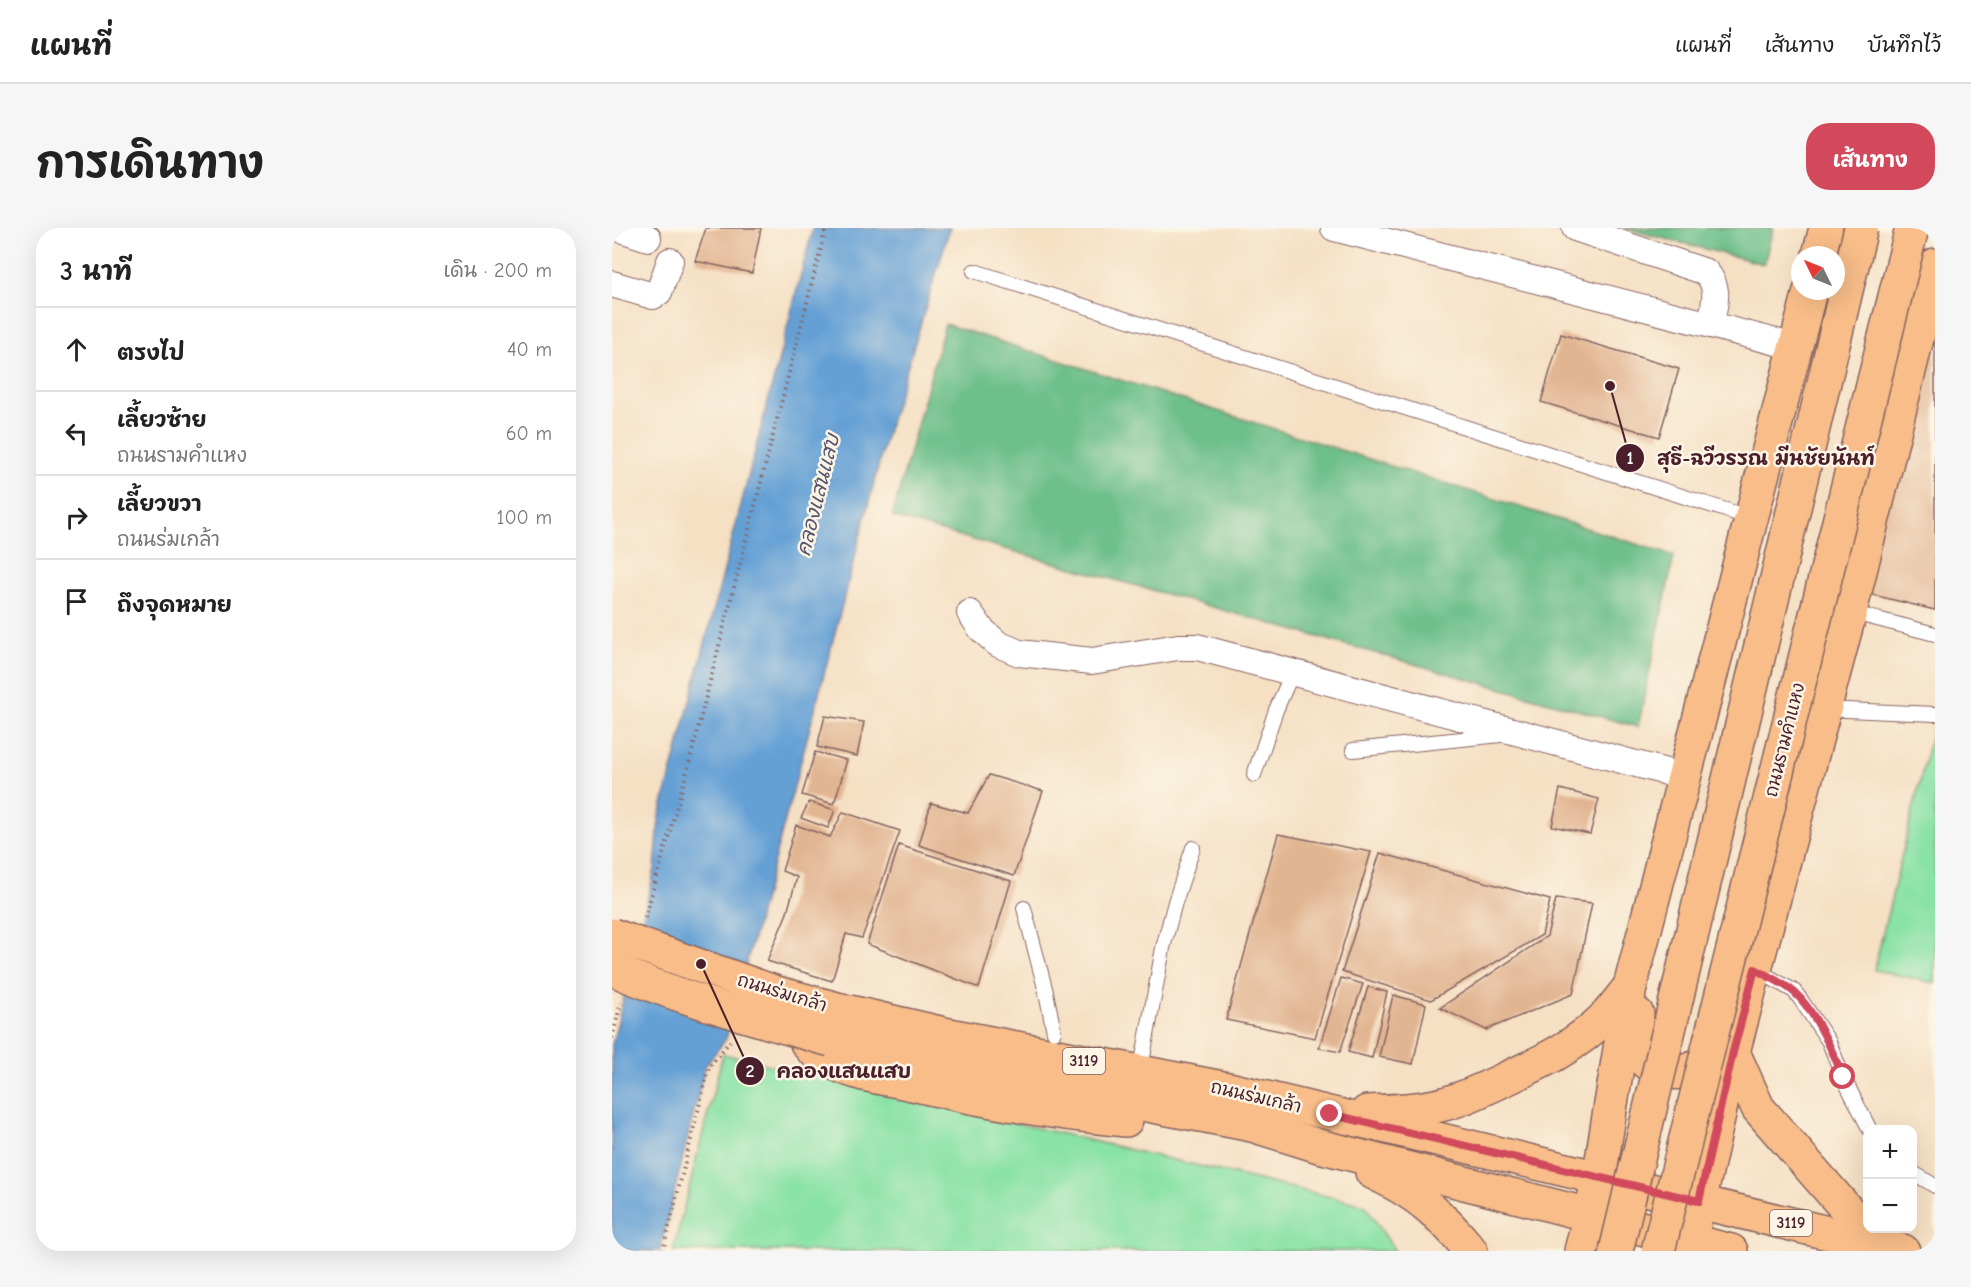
<!DOCTYPE html>
<html lang="th">
<head>
<meta charset="utf-8">
<style>
	:root { --surface:#fff; --page:#f6f6f6; --text:#222; --muted:#767676; --line:#e0e0e0; --accent:#d1495b }
	body { margin:0; font-family:"Comic Neue","Playpen Sans Thai",sans-serif; background:var(--page); color:var(--text) }
	.controls { position:absolute; right:18px; bottom:18px; display:grid; overflow:hidden; border-radius:12px; box-shadow:0 6px 24px #0002 }
	.controls button { width:54px; height:54px; display:grid; place-items:center; padding:0; border:0; border-bottom:2px solid var(--line); background:var(--surface); color:var(--text); font:30px sans-serif }
	.compass { position:absolute; left:1179px; top:18px; width:54px; height:54px; border-radius:50%; background:var(--surface); box-shadow:0 6px 24px #0002; rotate:313deg }
	.stop { position:absolute; width:18px; height:18px; margin:-14px; border:4px solid #d1495b; border-radius:50%; background:#fff }
	.stop.end { background:#d1495b; border-color:#fff; box-shadow:0 2px 6px #0008 }
	.list { margin:0; padding:0; list-style:none }
	h2 { display:flex; justify-content:space-between; align-items:center; height:78px; margin:0; padding:0 24px; font-size:26px }
	h2 small { font-size:20px; font-weight:400; color:var(--muted) }
	.list li { display:grid; grid-template-columns:39px 1fr auto; gap:18px; align-items:center; box-sizing:border-box; height:84px; padding:0 24px; border-top:2px solid var(--line) }
	.list b { display:block; font-size:22px; white-space:nowrap }
	.list p { margin:0; font-size:20px; white-space:nowrap; color:var(--muted) }
	.list em { font-size:20px; font-style:normal; color:var(--muted) }
	.icon { flex:none; width:33px; height:33px; fill:none; stroke:currentColor; stroke-width:2; stroke-linecap:round; stroke-linejoin:round }
	.map { position:relative; flex:none; width:1323px; height:1023px; overflow:hidden; border-radius:24px }
	header { display:flex; align-items:center; gap:36px; box-sizing:border-box; height:84px; padding:0 30px; background:var(--surface); border-bottom:2px solid var(--line) }
	header strong { font-size:28px }
	nav { display:flex; gap:33px; margin-inline-start:auto; font-size:21px }
	.intro { display:flex; align-items:center; justify-content:space-between; box-sizing:border-box; height:144px; padding:0 36px }
	h1 { margin:0; font-size:42px }
	.button { padding:15px 27px; border-radius:24px; background:var(--accent); color:#fff; font-size:21px; font-weight:700 }
	main { display:flex; gap:36px; padding:0 36px }
	aside { flex:1; background:var(--surface); border-radius:24px; box-shadow:0 6px 24px #0002 }
	.map>svg:first-child { display:block }
	.green { fill:#89e2a6; stroke:#6a8068; stroke-width:1.5 }
	.forest { fill:#6ec08b; stroke:#5c705b; stroke-width:1.5 }
	.water { fill:#65a0d5; stroke:#586080; stroke-width:1.5 }
	.building { fill:#e2b592 }
	.lines { fill:none; stroke-linecap:round; stroke-linejoin:round }
	.lane-casing { stroke:#866361; stroke-width:16 }
	.street-casing { stroke:#866361; stroke-width:28 }
	.primary-casing { stroke:#866361; stroke-width:36 }
	.path { stroke:#866361; stroke-width:4; stroke-dasharray:1.5 4.5; stroke-linecap:butt }
	.lane { stroke:#fff; stroke-width:14 }
	.street { stroke:#fff; stroke-width:26 }
	.primary { stroke:#f8bd89; stroke-width:33 }
	.primary-bridge-casing { stroke:#866361; stroke-width:36; stroke-linecap:butt }
	.primary-bridge { stroke:#f8bd89; stroke-width:33 }
	.route { stroke:#d1495b; stroke-width:8 }
	.labels { text-anchor:middle; dominant-baseline:central; stroke-width:5; stroke-linejoin:round; paint-order:stroke }
	.shield { fill:#fcf5e5; stroke:#7f5f63; stroke-width:1.5 }
	.shield-label { font-size:16px; font-weight:bold; fill:#4a1f2b }
	.street-label { font-size:18px; fill:#4a1f2b; stroke:#fcf5e5 }
	.water-label { font-size:20px; font-style:italic; fill:#55536f; stroke:#fcf5e5 }
	.leader { fill:none; stroke:#4a1f2b; stroke-width:2 }
	.callout-dot { fill:#4a1f2b; stroke:#fcf5e5; stroke-width:2 }
	.mark-label { font-size:18px; text-anchor:middle; font-weight:bold; fill:#fff }
	.callout-label { font-size:20px; text-anchor:middle; font-weight:bold; fill:#4a1f2b; stroke:#fcf5e5; stroke-width:5; stroke-linejoin:round; paint-order:stroke }
</style>
</head>
<body>
<header>
<strong>แผนที่</strong>
<nav><a>แผนที่</a><a>เส้นทาง</a><a>บันทึกไว้</a></nav>
</header>
<div class="intro"><h1>การเดินทาง</h1><a class="button">เส้นทาง</a></div>
<main>
<aside>
<h2>3 นาที<small>เดิน · 200 m</small></h2>
<ul class="list">
<li><svg class="icon" aria-label="ahead" viewBox="0 0 24 24"><path d="M12 20V5M6 11l6-6 6 6"/></svg><div><b>ตรงไป</b></div><em>40 m</em></li>
<li><svg class="icon" aria-label="left" viewBox="0 0 24 24"><path d="M17 20v-9H6M10 6l-5 5 5 5"/></svg><div><b>เลี้ยวซ้าย</b><p>ถนนรามคำแหง</p></div><em>60 m</em></li>
<li><svg class="icon" aria-label="right" viewBox="0 0 24 24"><path d="M7 20v-9h11M14 6l5 5-5 5"/></svg><div><b>เลี้ยวขวา</b><p>ถนนร่มเกล้า</p></div><em>100 m</em></li>
<li><svg class="icon" aria-label="arrive" viewBox="0 0 24 24"><path d="M6 21V4h12l-3 4 3 4H6"/></svg><div><b>ถึงจุดหมาย</b></div></li>
</ul>
</aside>
<div class="map">
<svg width="1323" height="1023" viewBox="0 0 1323 1023">
	<rect width="100%" height="100%" fill="#fcf5e5"/>
	<filter id="ink" filterUnits="userSpaceOnUse"><feTurbulence type="fractalNoise" baseFrequency=".0167" numOctaves="2"/><feDisplacementMap in="SourceGraphic" scale="12" xChannelSelector="R" yChannelSelector="G"/><feConvolveMatrix kernelMatrix="1 2 1 2 8 2 1 2 1" color-interpolation-filters="sRGB"/></filter>
	<filter id="wash" filterUnits="userSpaceOnUse"><feTurbulence type="fractalNoise" baseFrequency=".008" numOctaves="4" result="noise"/><feDisplacementMap in="SourceGraphic" scale="24" xChannelSelector="R" yChannelSelector="G"/><feGaussianBlur stdDeviation="1.35" result="paint"/><feColorMatrix in="noise" values="0 0 0 0 0 0 0 0 0 0 0 0 0 0 0 0 0 1.4 0 .05"/><feComposite in="paint" operator="in"/></filter>
	<g filter="url(#wash)">
		<rect width="100%" height="100%" fill="#f5e0c4"/>
		<g class="green">
			<path d="M1323,491V755L1262,742Z"/>
			<path d="M111,826L753,977L783,1023H61Z"/>
		</g>
		<g class="forest">
			<path d="M1011,0H1161L1152,36Z"/>
			<path d="M333,96L1062,328L1026,499L280,289Z"/>
		</g>
		<path class="water" d="M201,0H338L275,205L203,481L114,811L93,838L48,1023H0V817L43,641L47,592Z"/>
		<g id="blocks">
			<g class="building">
				<path d="M94,0H149L140,45L83,33Z"/>
				<path d="M1323,73V382L1253,365Z"/>
				<path d="M949,106L1067,141L1047,209L929,174Z"/>
				<path d="M213,488L252,494L245,528L205,519Z"/>
				<path d="M203,524L235,532L222,576L190,567Z"/>
				<path d="M377,547L431,563L402,648L307,617L319,575L356,585Z"/>
				<path d="M948,561L987,571L978,606L940,598Z"/>
				<path d="M197,574L223,582L216,600L189,590Z"/>
				<path d="M231,584L288,603L250,710L234,706L220,753L155,733L175,685L185,649L170,643L184,597L218,609Z"/>
				<path d="M666,606L759,624L703,810L614,792Z"/>
				<path d="M287,617L399,653L367,760L255,716Z"/>
				<path d="M768,625L938,672L930,707L819,772L730,744Z"/>
				<path d="M944,671L980,675L961,766L874,802L828,780L935,708Z"/>
				<path d="M729,750L751,756L728,824L707,820Z"/>
				<path d="M756,759L775,764L760,830L736,824Z"/>
				<path d="M781,767L814,776L801,836L767,829Z"/>
			</g>
		</g>
	</g>
	<g filter="url(#ink)">
		<use href="#blocks" fill-opacity="0" stroke="#866361" stroke-width="1.5"/>
		<g class="lines">
			<defs>
				<g id="lane">
					<path d="M362,43L1139,290"/>
					<path d="M1238,384L1323,406"/>
					<path d="M1212,481L1323,486"/>
					<path d="M741,522L889,507"/>
					<path d="M642,547L664,482L681,443"/>
					<path d="M412,680L434,764L442,804"/>
					<path d="M1143,741L1182,763L1189,772L1217,814L1231,849L1258,902"/>
					<path d="M531,829L551,720L563,674L581,620"/>
					<path d="M1300,944L1323,958"/>
				</g>
				<g id="street">
					<path d="M5,0L36,10"/>
					<path d="M722,0L1184,119"/>
					<path d="M963,0L1094,44C1109,61 1102,76 1099,96"/>
					<path d="M0,56L41,68L47,64L58,33"/>
					<path d="M358,385L370,402L386,416L407,425L480,433L566,419H585L1073,549"/>
				</g>
				<g id="primary">
					<path d="M1207,27L1214,0"/>
					<path d="M225,781L337,807L621,862L1291,1023"/>
					<path d="M1025,786C1024,797 1021,812 1026,823C1034,843 1064,850 1082,840C1093,835 1100,821 1106,812"/>
					<path d="M219,812L350,842L599,889L640,897L707,918L1119,1023"/>
					<path d="M195,815C202,825 213,831 224,836C248,848 274,850 300,856C370,873 442,885 514,892"/>
					<path d="M1121,824L1146,880L1237,984L1271,1018"/>
					<path d="M755,884C779,883 805,883 828,877C849,872 870,862 889,853C926,836 965,818 994,788C1003,779 1010,768 1018,759"/>
					<path d="M760,944C803,964 829,986 859,1023"/>
					<path d="M969,1023L987,950L1018,759L1198,63"/>
					<path d="M1076,1023L1121,824L1238,384L1323,37"/>
				</g>
			</defs>
			<use href="#lane" class="lane-casing"/>
			<use href="#street" class="street-casing"/>
			<use href="#primary" class="primary-casing"/>
			<g class="path">
				<path d="M33,690L75,543L214,0"/>
				<path d="M0,810L9,775"/>
				<path d="M51,1023L97,839L118,813"/>
			</g>
			<use href="#lane" class="lane"/>
			<use href="#street" class="street"/>
			<use href="#primary" class="primary"/>
			<defs>
				<g id="primary-bridge">
					<path d="M0,707L165,765L225,781"/>
					<path d="M0,741C70,771 145,791 219,812"/>
					<path d="M1004,1023L1249,0"/>
					<path d="M1046,1023L1300,0"/>
				</g>
			</defs>
			<use href="#primary-bridge" class="primary-bridge-casing"/>
			<use href="#primary-bridge" class="primary-bridge"/>
		</g>
	</g>
	<g class="lines" filter="url(#ink)">
		<path class="route" d="M718,886L1087,973L1121,824L1143,741C1155,748 1172,755 1183,765C1203,783 1221,824 1231,849"/>
	</g>
	<g class="labels">
		<g class="shield">
			<rect x="451" y="820" width="42" height="26" rx="4.5"/>
			<rect x="1158" y="982" width="42" height="26" rx="4.5"/>
		</g>
		<g class="shield-label">
			<text x="472" y="833">3119</text>
			<text x="1179" y="995">3119</text>
		</g>
		<g class="street-label">
			<text transform="translate(1173 512) rotate(-76)">ถนนรามคำแหง</text>
			<text transform="translate(170 765) rotate(17)">ถนนร่มเกล้า</text>
			<text transform="translate(644 869) rotate(13)">ถนนร่มเกล้า</text>
		</g>
		<g class="water-label">
			<text transform="translate(206 267) rotate(-76)">คลองแสนแสบ</text>
		</g>
	</g>
	<path class="leader" d="M998 158L1018 230M89 736L138 843"/>
	<g class="callout-dot">
		<circle cx="998" cy="158" r="6"/>
		<circle cx="89" cy="736" r="6"/>
		<circle cx="1018" cy="230" r="15"/>
		<circle cx="138" cy="843" r="15"/>
	</g>
	<g class="mark-label">
		<text x="1018" y="236">1</text>
		<text x="138" y="849">2</text>
	</g>
	<g class="callout-label">
		<text x="1154" y="237">สุธี-ฉวีวรรณ มีนชัยนันท์</text>
		<text x="232" y="850">คลองแสนแสบ</text>
	</g>
</svg>
<div class="controls">
<button>+</button>
<button>−</button>
</div>
<svg class="compass" viewBox="-18 -18 36 36"><path d="M0-13l5 13h-10z" fill="#e53935"/><path d="M0 13l5-13h-10z" fill="#767676"/></svg>
<div class="stop" style="left:1231px;top:849px"></div>
<div class="stop end" style="left:718px;top:886px"></div>
</div>
</main>
</body>
</html>
